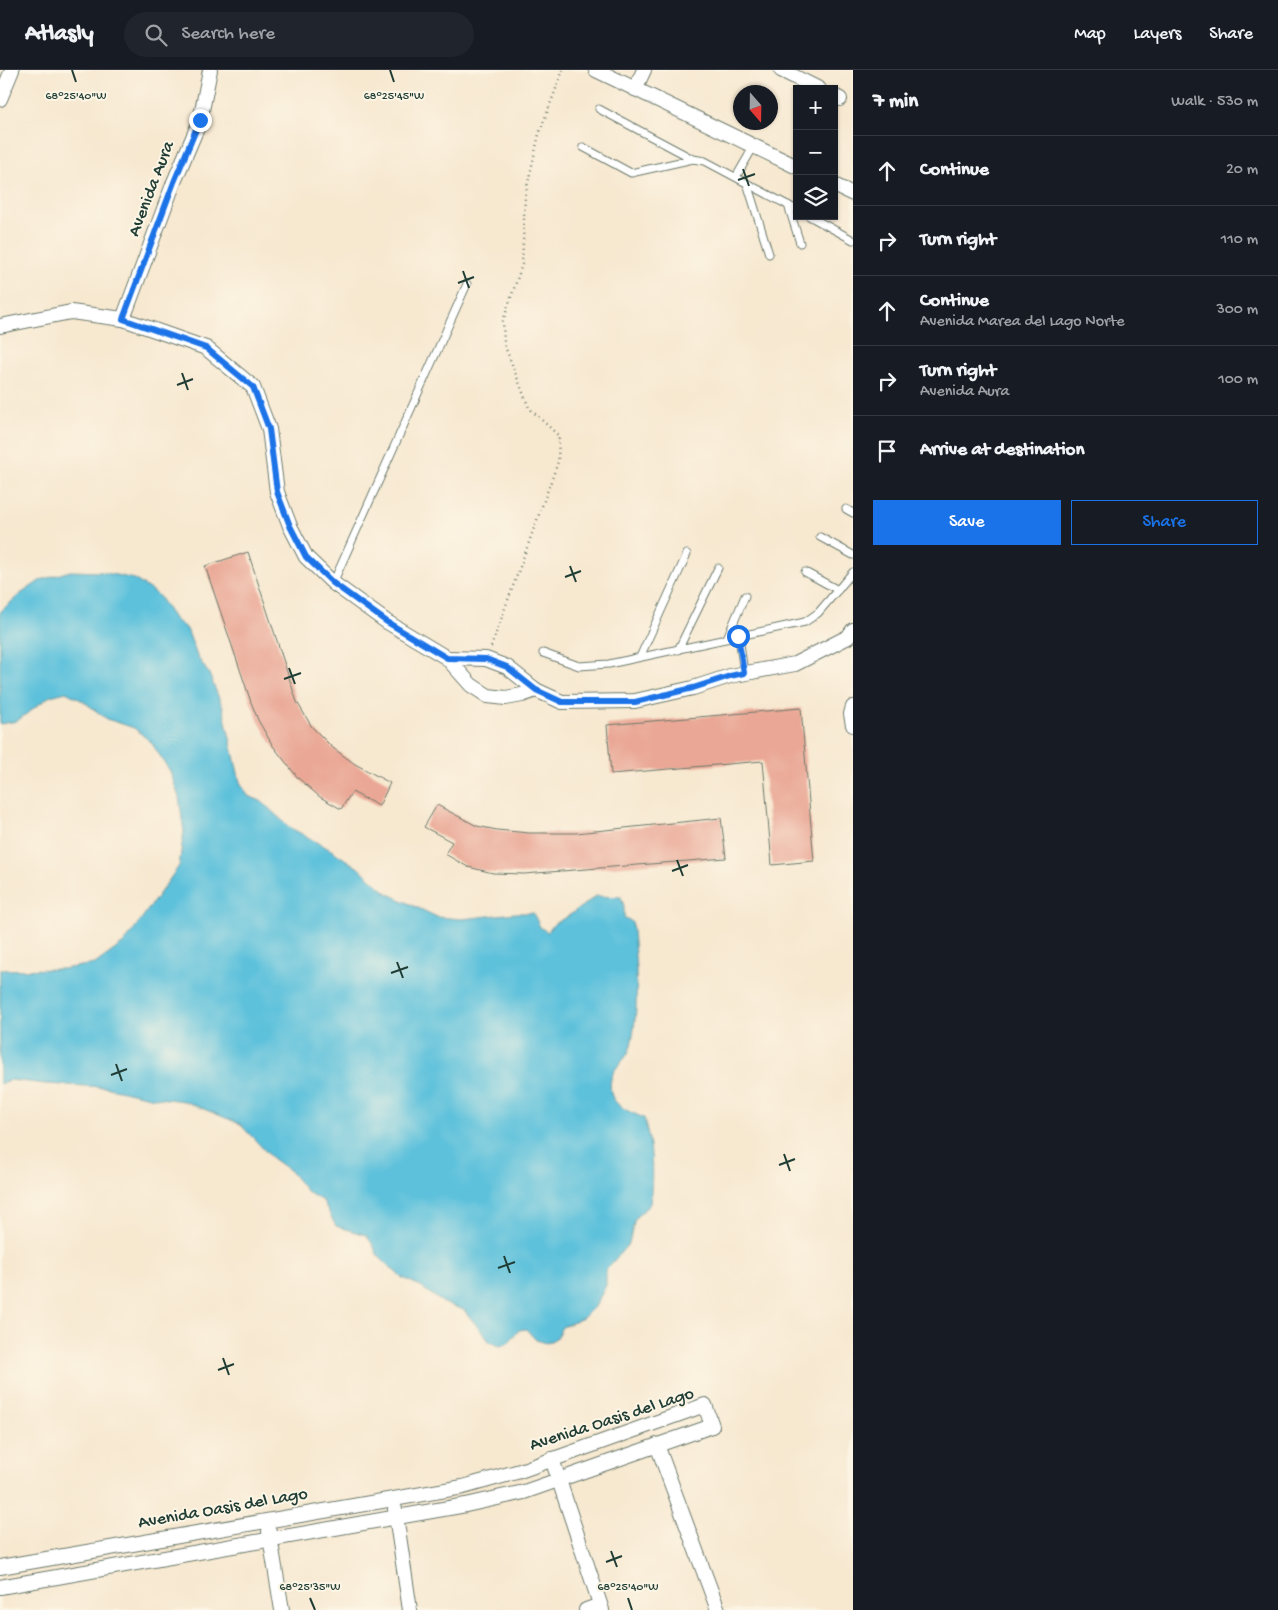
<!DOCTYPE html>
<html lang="en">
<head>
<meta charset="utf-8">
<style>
	:root { --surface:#171b24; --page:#20242c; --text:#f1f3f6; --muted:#9ea1a6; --line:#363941; --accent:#1a73e8 }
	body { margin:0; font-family:"Gochi Hand",sans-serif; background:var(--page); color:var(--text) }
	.controls { position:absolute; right:15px; top:15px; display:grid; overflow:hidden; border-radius:0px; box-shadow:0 1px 4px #0004 }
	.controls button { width:45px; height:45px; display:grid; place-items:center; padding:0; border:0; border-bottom:1px solid var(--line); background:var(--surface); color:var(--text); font:25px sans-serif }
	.compass { position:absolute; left:733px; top:15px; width:45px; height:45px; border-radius:50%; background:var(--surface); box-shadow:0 1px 4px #0004; rotate:160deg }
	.stop { position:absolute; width:15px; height:15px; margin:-11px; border:4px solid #1a73e8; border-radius:50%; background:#fff }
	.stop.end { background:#1a73e8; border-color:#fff; box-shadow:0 1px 5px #0008 }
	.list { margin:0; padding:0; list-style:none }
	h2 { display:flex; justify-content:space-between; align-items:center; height:65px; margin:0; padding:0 20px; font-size:21px }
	h2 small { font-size:16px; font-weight:400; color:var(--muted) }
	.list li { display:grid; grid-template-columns:32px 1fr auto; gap:15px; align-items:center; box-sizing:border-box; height:70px; padding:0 20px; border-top:1px solid var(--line) }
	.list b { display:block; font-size:19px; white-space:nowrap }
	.list p { margin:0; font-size:16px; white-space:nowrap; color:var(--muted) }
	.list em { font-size:16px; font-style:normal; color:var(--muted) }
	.actions { display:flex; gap:10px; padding:15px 20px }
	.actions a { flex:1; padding:11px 0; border:1px solid var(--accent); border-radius:0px; text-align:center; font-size:18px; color:var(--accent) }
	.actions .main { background:var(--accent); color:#fff }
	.icon { flex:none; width:28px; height:28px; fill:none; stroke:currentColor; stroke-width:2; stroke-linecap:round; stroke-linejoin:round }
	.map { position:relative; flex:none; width:853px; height:1540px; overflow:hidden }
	header { display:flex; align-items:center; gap:30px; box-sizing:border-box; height:70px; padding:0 25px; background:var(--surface); border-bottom:1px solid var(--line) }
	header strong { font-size:24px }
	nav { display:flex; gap:28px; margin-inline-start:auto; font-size:18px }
	.search { width:350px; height:45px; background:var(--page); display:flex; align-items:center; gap:12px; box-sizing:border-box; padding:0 18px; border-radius:28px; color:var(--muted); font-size:19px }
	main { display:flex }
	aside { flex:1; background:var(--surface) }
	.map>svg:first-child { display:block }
	.water { fill:#5dc1db; stroke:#3e7f88 }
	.building { fill:#eaa795 }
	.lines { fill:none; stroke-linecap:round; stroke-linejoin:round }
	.service-casing { stroke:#6b796b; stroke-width:9 }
	.minor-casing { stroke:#6b796b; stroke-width:16 }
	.path { stroke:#6b796b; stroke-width:2.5; stroke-dasharray:1 4; stroke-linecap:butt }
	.service { stroke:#fff; stroke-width:7 }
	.minor { stroke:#fff; stroke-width:14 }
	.route { stroke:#1a73e8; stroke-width:6 }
	.ticks { fill:none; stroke:#1f3d34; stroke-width:2 }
	.labels { text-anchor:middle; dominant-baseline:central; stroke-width:4; stroke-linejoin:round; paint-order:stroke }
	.street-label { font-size:18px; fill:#1f3d34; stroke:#fcf5e5 }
	.ticks-label { font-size:12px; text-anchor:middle; fill:#1f3d34; stroke:#fcf5e5; stroke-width:4; stroke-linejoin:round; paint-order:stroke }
</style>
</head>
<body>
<header>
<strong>Atlasly</strong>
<div class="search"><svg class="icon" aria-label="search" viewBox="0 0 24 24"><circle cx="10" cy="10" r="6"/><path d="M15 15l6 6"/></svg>Search here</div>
<nav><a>Map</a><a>Layers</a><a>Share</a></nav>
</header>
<main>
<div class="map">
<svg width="853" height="1540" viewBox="0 0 853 1540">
	<rect width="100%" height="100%" fill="#fcf5e5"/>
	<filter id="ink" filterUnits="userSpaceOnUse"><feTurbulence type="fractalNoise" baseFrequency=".02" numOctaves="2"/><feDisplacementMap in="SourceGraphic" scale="10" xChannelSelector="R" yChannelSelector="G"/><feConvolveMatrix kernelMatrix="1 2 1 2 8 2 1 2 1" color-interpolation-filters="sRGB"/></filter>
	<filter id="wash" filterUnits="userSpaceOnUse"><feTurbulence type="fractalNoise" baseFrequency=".0096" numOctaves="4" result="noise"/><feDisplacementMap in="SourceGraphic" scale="20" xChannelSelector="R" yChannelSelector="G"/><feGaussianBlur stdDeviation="1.12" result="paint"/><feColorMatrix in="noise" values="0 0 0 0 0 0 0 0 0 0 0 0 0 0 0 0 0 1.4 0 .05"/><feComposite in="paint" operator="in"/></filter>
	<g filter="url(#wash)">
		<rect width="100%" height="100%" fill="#f7e8d0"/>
		<path class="water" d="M70,501L102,502L134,509L158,525L175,550L187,559L197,586L209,604L223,638L240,712L248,726L261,731L289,757L331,780L360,799L387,823L437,847L462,849L515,843H533L540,857L547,862L555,853L567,847L596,826L621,827L624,836V847L632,852C636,892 640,936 631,975C627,994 606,997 611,1023C614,1037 633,1043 644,1048C653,1080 653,1101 650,1134L635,1148L629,1173L606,1200V1215L596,1235L583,1248L562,1257L556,1268L547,1273L536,1270L526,1259L519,1260L507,1274L500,1276L490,1272L464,1240L444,1233L418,1215L401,1207L378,1186L373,1175L366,1165L336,1156L323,1131L307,1122L290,1101L272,1088L240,1054L226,1048L184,1031L150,1027L105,1017L46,1014L10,1010L0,1014V900L62,899L95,894L125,872L179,796L184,761L179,727L170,701L151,672L134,658L107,649L83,631L66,622L50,626L17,651L0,654V542L19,525L41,510Z"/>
		<g id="blocks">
			<g class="building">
				<path d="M248,482L297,632L312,657L333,678L355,694L390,713L379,736L352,722L341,739L320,727L298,708L273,676L258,650L251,632L205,496Z"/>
				<path d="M801,638L814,791L772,795L763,691L611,704L607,655Z"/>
				<path d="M437,735L477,756L497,760L529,763H576L721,748L726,788L524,804L493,803L468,797L445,784L452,772L424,757Z"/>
			</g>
		</g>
	</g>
	<g filter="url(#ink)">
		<use href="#blocks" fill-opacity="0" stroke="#6b796b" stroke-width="1"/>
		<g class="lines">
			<defs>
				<g id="service">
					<path d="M599,39L693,89"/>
					<path d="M583,77L631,103L693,89L705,91L797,140"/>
					<path d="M736,107L754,76"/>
					<path d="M747,113L769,184"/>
					<path d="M788,135L800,173"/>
					<path d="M809,146L853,170"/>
					<path d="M846,439L853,443"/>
					<path d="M820,467L853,485"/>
					<path d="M805,502L838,520"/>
					<path d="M333,513L467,214"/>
					<path d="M739,566L744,603"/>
					<path d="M727,568L745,526"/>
					<path d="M678,580L718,498"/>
					<path d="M543,583L579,596L609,594L805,552L818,543L853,502"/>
					<path d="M640,587L687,484"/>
				</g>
				<g id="minor">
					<path d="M596,0L797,97"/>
					<path d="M781,0L819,19"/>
					<path d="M635,19L644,0"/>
					<path d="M834,26L840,29"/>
					<path d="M0,29L12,0"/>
					<path d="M834,115L853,124"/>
					<path d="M123,249L174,112L200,51L210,0"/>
					<path d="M0,256L71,242L123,249L206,278L253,317L269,359L277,422L290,456L306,487L333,513L387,552L447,588L471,615L488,626L506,628L522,625L536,620"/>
					<path d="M447,588L486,589L507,597L536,620L562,632L635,631L693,618L730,606L795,594L848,567L853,560"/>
					<path d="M853,637L851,644L853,655"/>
					<path d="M657,1375L718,1540"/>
					<path d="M552,1389L602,1540"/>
					<path d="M395,1439L410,1540"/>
					<path d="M269,1461L282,1540"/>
					<path d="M0,1497L463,1417L520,1401L705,1335L712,1356L524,1422L466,1435L0,1517"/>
					<path d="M586,1540L600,1535"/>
				</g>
			</defs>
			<use href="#service" class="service-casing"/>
			<use href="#minor" class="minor-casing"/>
			<path class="path" d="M491,577L558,392L559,366L529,338L504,274L503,251L522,195L525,126L539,64L563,0"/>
			<use href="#service" class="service"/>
			<use href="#minor" class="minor"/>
		</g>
	</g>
	<g class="lines" filter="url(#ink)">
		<path class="route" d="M200,50L174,112L123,249L206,278L253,317L269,359L277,422L290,456L306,487L333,513L387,552L447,588L486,589L507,597L536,620L562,632H635L693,618L730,606L744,603L738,566"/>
	</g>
	<path class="ticks" d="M72,0L76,12M390,0L394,12M743,99L749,116M738,110L755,104M463,201L469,218M458,213L474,207M182,303L188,320M177,315L193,309M570,496L576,512M565,507L581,501M289,598L295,614M284,609L301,603M677,790L683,806M672,801L688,795M397,892L403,908M391,903L408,897M116,994L122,1011M111,1005L127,999M784,1084L790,1101M779,1095L795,1089M504,1186L510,1203M498,1198L515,1192M223,1288L229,1305M218,1300L234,1294M611,1481L617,1497M606,1492L622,1486M310,1528L315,1540M628,1528L632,1540"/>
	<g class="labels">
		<g class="street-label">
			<text transform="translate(152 119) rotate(-69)">Avenida Aura</text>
			<text transform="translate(612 1350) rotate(-18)">Avenida Oasis del Lago</text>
			<text transform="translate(223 1439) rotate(-10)">Avenida Oasis del Lago</text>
		</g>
	</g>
	<g class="ticks-label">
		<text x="76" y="29">68°25'40"W</text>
		<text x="394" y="29">68°25'45"W</text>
		<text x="310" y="1520">68°25'35"W</text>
		<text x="628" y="1520">68°25'40"W</text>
	</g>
</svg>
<div class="controls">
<button>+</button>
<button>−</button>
<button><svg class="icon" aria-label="layers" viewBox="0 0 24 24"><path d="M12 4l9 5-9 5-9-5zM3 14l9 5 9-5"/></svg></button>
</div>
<svg class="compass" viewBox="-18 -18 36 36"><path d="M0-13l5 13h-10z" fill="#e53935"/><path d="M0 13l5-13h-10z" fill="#9ea1a6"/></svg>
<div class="stop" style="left:738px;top:566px"></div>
<div class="stop end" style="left:200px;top:50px"></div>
</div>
<aside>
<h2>7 min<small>Walk · 530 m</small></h2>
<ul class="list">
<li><svg class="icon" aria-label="ahead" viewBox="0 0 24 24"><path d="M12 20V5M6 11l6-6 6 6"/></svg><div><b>Continue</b></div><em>20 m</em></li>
<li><svg class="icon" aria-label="right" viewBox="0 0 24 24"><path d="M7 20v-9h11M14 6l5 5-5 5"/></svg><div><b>Turn right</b></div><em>110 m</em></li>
<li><svg class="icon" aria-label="ahead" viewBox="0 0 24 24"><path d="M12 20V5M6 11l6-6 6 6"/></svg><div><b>Continue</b><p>Avenida Marea del Lago Norte</p></div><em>300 m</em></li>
<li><svg class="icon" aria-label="right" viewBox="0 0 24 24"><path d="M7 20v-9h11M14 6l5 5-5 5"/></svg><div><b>Turn right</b><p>Avenida Aura</p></div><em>100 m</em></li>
<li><svg class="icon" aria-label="arrive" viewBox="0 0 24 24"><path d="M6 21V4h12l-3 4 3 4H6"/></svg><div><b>Arrive at destination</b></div></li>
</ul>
<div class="actions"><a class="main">Save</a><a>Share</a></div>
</aside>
</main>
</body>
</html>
